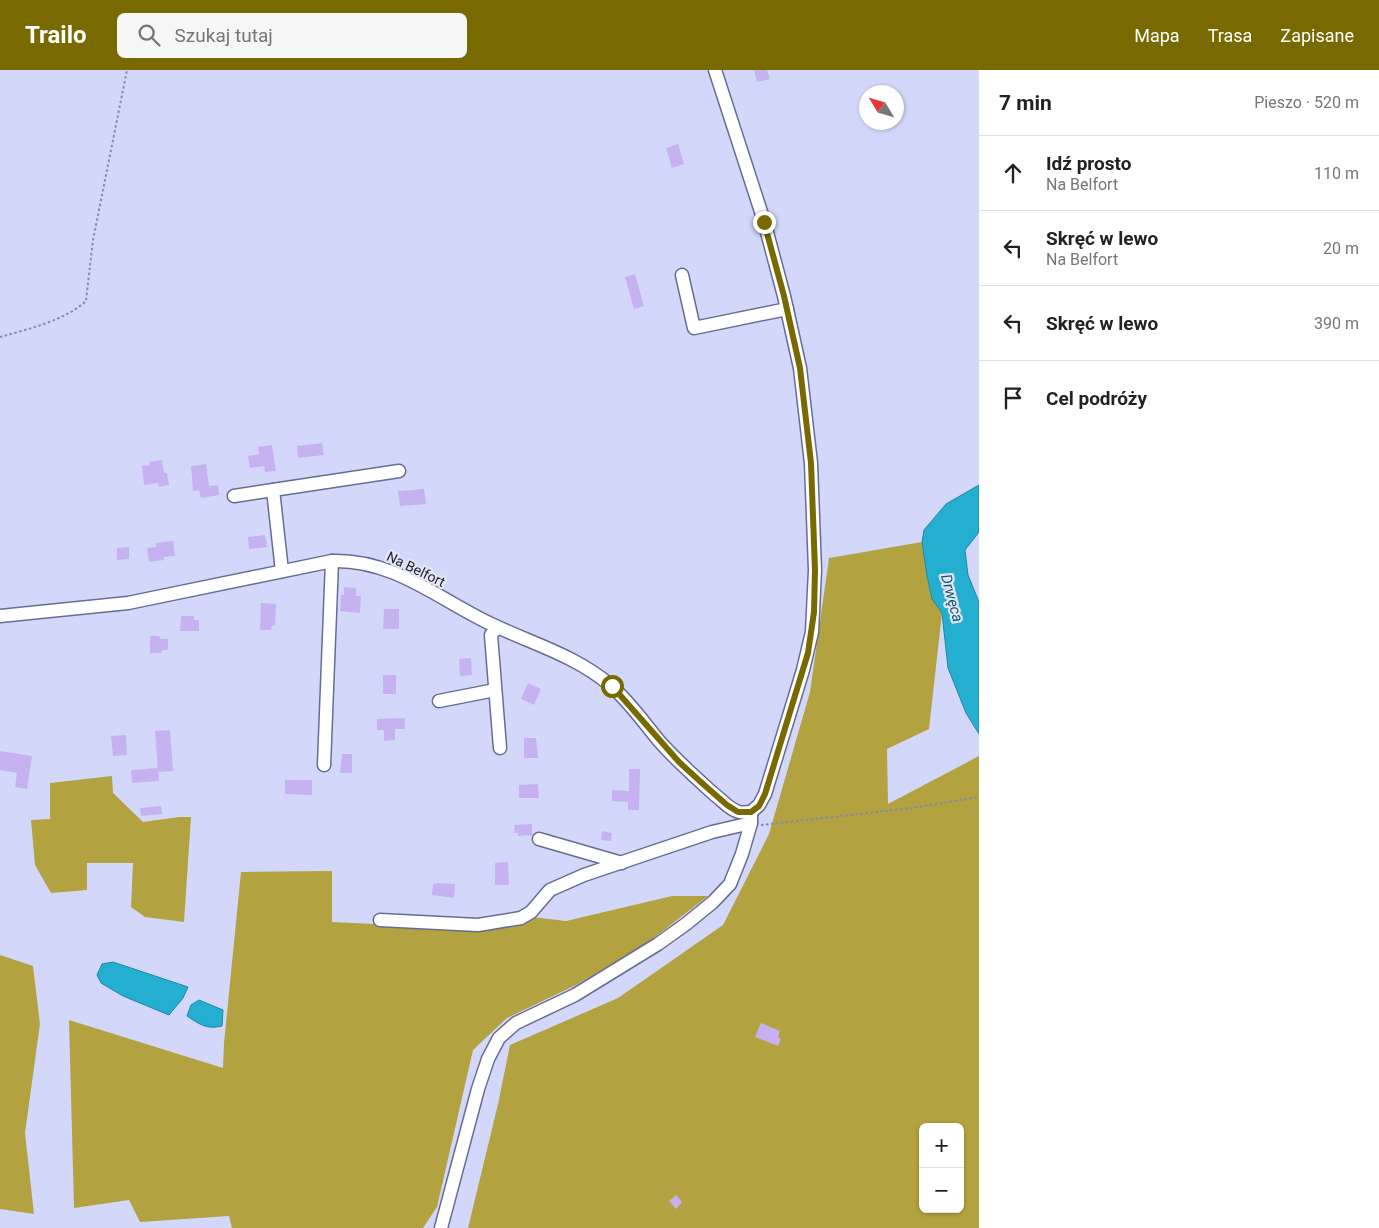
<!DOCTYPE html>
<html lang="pl">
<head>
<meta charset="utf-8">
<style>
	:root { --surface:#fff; --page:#f6f6f6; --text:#222; --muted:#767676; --line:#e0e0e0; --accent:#786900 }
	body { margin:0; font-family:Roboto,sans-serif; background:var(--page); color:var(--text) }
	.controls { position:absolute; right:15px; bottom:15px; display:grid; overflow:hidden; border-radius:8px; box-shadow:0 1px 4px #0004 }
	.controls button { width:45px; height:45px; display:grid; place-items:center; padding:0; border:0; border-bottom:1px solid var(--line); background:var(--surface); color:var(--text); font:25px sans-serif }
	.compass { position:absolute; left:859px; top:15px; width:45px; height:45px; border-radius:50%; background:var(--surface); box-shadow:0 1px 4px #0004; rotate:308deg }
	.stop { position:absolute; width:15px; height:15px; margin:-11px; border:4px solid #786900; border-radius:50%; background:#fff }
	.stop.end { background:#786900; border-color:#fff; box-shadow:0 1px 5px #0008 }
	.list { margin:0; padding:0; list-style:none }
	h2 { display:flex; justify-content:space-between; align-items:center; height:65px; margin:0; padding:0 20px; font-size:21px }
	h2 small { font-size:16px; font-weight:400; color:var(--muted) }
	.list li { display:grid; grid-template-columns:32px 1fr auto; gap:15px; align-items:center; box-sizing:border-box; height:75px; padding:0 20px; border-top:1px solid var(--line) }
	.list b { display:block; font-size:19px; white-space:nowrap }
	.list p { margin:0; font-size:16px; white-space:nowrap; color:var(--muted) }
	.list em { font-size:16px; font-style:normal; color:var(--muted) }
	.icon { flex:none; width:28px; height:28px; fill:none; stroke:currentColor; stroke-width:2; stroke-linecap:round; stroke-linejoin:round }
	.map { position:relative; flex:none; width:979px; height:1158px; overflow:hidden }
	header { display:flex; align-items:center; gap:30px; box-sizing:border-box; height:70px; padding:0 25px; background:var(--accent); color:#fff }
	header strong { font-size:24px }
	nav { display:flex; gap:28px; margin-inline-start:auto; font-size:18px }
	.search { width:350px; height:45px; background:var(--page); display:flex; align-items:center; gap:12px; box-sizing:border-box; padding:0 18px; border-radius:8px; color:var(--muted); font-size:19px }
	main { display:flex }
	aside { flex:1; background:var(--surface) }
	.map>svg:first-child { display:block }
	.forest { fill:#b3a240; fill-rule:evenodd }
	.water { fill:#24afd1; stroke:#2385a2 }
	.building { fill:#c6b2f1 }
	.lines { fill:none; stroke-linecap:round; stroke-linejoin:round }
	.minor-casing { stroke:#686c93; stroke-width:15 }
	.path { stroke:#868aa5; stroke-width:2; stroke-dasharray:2.5 2.5; stroke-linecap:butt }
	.minor { stroke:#fff; stroke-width:12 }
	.route { stroke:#786900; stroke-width:6 }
	.labels { text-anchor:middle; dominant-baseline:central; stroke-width:4.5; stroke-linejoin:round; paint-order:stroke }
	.street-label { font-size:14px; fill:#212333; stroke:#e4e6f8 }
	.water-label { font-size:15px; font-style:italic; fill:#0e5769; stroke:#e4e6f8 }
</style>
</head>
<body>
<header>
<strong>Trailo</strong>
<div class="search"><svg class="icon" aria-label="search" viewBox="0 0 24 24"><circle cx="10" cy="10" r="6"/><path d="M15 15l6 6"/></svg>Szukaj tutaj</div>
<nav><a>Mapa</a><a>Trasa</a><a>Zapisane</a></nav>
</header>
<main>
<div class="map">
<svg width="979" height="1158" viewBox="0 0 979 1158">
	<rect width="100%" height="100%" fill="#d3d8fb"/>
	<g class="forest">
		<path d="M922,472L927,506L932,529L942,543L929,659L887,679L888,734L979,686V1158H468L498,1034L510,975L618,928L723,855L769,764L810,622L829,488ZM923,1057H960V1139H923Z"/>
		<path d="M112,706L113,723L143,752L179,747H191L184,852L145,847L131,837L133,793H87V820L51,823L35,795L31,750L50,749V713Z"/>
		<path d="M332,801V852L479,859L532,847L566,851L672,826H708L646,874L576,915L507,948L473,980L437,1137L423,1158H232L229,1146L140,1152L129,1130L74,1138L69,950L223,998L224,973L241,802Z"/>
		<path d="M0,885L33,896L40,954L25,1063L34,1144L0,1139Z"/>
	</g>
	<g class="water">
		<path d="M979,415V462L965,480L968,505L979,532V664L966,643L948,598L942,543L932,529L927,506L922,472L924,460L946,434Z"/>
		<path d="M113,892L188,917L183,928L169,945L123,926L101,913L97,905L102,894Z"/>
		<path d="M199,930L223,940L222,956C207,960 199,954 187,946L191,935Z"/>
	</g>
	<g class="building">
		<path d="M754,0H767L770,9L757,12Z"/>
		<path d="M678,74L684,94L672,98L666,78Z"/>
		<path d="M635,204L644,236L634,239L625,207Z"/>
		<path d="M322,373L324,385L298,388L297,376Z"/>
		<path d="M272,375L276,401L265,402L264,396L250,398L248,386L259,384L258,377Z"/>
		<path d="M162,390L164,403H167L169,415L159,417L158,413L144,415L142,396L150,395L149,392Z"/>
		<path d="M206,394L209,416L218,415L219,425L201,428L199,420L193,421L191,396Z"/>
		<path d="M424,419L426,434L400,436L398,421Z"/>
		<path d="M265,465L267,477L249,479L248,467Z"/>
		<path d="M173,471L175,486L164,487V490L149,492L147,478L156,477V473Z"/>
		<path d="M129,477V489L117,490V478Z"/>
		<path d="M344,517L356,518V526H361L360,543L340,541L341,525H344Z"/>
		<path d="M261,533L276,534L275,556L272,555L271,560H260Z"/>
		<path d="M384,539H399V559H383Z"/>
		<path d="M181,546H194V550H199V561H180Z"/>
		<path d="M150,566H159L160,569H168V580H162V583H150Z"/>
		<path d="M471,588L472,605L460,606L459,589Z"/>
		<rect x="383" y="605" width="13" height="19"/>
		<path d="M528,613L541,619L534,635L521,629Z"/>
		<path d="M405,648V659H395V670L384,671V660H377V649Z"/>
		<path d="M170,660L173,701L158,702L155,661Z"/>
		<path d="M126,665L127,685L113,686L111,666Z"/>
		<path d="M524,668H536L538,688H524Z"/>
		<path d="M0,681L32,686L27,719L15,717L17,703L0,700Z"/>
		<path d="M342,684H352V703H340Z"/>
		<path d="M158,698L159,711L132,713L131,700Z"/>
		<path d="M629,699H640L639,740H628V732L612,731V720L629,721Z"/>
		<path d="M285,710H312V725L285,724Z"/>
		<path d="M538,714L539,728H519V715Z"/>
		<path d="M161,736L162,744L141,746L140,738Z"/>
		<path d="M532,754V765L518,766V763H515L514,755Z"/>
		<path d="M602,761L612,763L611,771L601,770Z"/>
		<path d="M508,792L509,815H495V793Z"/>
		<path d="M439,813L455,814L454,828L432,825L433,814Z"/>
		<path d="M761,953L780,961L778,967L781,969L778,976L755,967Z"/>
		<path d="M676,1125L682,1132L676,1139L669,1131Z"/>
	</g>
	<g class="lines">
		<defs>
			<g id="minor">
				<path d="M715,0L764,151L784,226L800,298L811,393L815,500L812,562L803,600L765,724L759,735L751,742"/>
				<path d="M682,205L694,258L787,239"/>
				<path d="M234,426L273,420"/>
				<path d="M282,501L273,420L399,401"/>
				<path d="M0,546L128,533L332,491C393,489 437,528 489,553C530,573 575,585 610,615C629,631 644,653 660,672C677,691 696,708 715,725C722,730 730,740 739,742C743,743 747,742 751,742"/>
				<path d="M497,557L491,565L500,678"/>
				<path d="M439,631L495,620"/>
				<path d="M324,695L332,491"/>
				<path d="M539,769L622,793"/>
				<path d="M380,850L478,855L521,848L531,842L550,820L584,805L712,762L751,753"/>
				<path d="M441,1158L478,1019L488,989L499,968L516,953L575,925L658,874L686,854L713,832L730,814L742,784L751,753V742"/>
			</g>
		</defs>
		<use href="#minor" class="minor-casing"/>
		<g class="path">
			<path d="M0,267C28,259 64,251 86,231L93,170L127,0"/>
			<path d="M761,755L912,738L979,727"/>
		</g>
		<use href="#minor" class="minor"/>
	</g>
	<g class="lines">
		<path class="route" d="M612,616L679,692L703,714L727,735L738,742H751L759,736L765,724L808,583L814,542L815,500L811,393L800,298L784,226L764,152"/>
	</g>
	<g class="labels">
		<g class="street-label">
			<text transform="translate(416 499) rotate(26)">Na Belfort</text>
		</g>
		<g class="water-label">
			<text transform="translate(952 528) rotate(75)">Drwęca</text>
		</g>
	</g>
</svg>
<div class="controls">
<button>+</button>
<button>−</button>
</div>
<svg class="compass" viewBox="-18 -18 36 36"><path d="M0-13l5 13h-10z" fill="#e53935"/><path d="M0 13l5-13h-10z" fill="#767676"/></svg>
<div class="stop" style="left:612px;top:616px"></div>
<div class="stop end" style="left:764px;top:152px"></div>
</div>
<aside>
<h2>7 min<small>Pieszo · 520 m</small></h2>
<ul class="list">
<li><svg class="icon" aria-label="ahead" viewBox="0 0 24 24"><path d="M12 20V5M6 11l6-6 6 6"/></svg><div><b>Idź prosto</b><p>Na Belfort</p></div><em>110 m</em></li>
<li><svg class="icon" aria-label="left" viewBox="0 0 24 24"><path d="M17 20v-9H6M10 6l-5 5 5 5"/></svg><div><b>Skręć w lewo</b><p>Na Belfort</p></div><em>20 m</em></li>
<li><svg class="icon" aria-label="left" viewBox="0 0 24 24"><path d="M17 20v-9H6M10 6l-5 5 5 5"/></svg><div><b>Skręć w lewo</b></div><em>390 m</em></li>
<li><svg class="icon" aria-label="arrive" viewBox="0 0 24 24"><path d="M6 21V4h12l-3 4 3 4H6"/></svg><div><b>Cel podróży</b></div></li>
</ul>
</aside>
</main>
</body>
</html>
